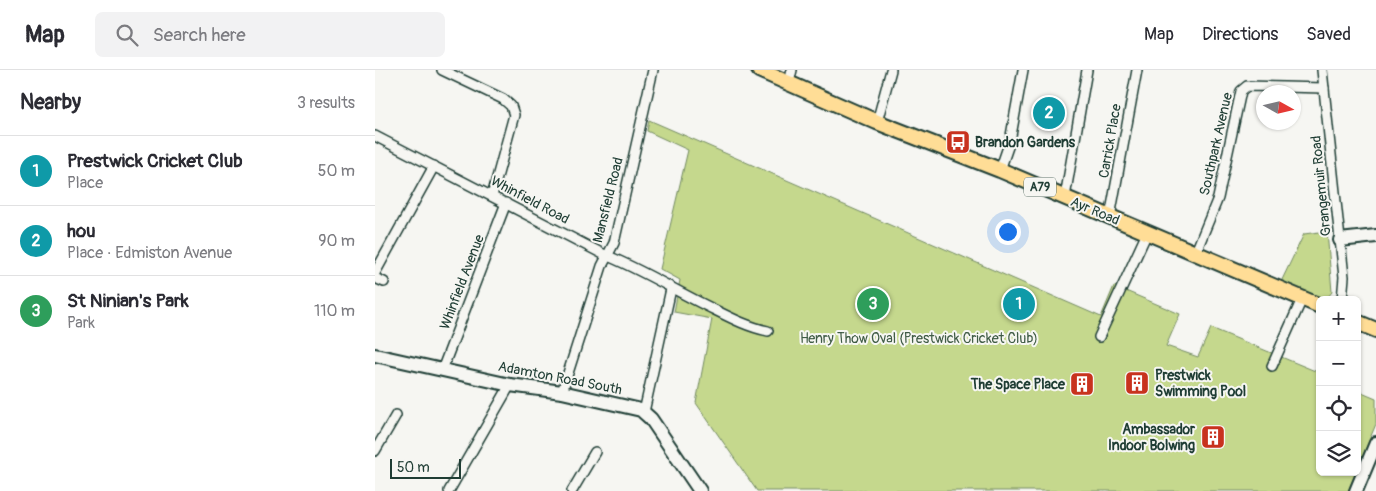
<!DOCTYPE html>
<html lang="en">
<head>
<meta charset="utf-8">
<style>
	:root { --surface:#fff; --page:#f2f2f3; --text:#2b2b33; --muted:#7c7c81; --line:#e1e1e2; --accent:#c8321e }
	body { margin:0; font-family:Pangolin,sans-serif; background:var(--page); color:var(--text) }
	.controls { position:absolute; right:15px; bottom:15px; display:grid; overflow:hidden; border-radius:8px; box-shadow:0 1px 4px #0004 }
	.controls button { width:45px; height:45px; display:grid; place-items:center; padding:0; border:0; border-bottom:1px solid var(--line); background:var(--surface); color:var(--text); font:25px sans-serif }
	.compass { position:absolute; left:881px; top:15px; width:45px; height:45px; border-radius:50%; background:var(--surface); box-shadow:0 1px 4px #0004; rotate:98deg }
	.scale { position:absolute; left:15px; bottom:12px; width:71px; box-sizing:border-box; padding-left:5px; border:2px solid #1f3d34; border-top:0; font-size:14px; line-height:18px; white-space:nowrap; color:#1f3d34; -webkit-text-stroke:4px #f6f6f2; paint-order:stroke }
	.you { position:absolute; left:632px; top:161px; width:18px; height:18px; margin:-12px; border:4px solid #fff; border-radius:50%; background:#1a73e8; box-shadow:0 0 0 8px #1a73e833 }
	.badge { display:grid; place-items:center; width:32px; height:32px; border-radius:50%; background:var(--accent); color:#fff; font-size:16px; font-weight:700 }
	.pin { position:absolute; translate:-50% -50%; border:2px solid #fff; box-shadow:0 1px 5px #0006 }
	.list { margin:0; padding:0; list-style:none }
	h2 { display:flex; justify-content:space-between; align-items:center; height:65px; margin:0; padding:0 20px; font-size:21px }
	h2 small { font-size:16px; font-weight:400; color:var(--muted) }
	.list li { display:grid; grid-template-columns:32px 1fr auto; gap:15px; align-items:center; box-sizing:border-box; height:70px; padding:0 20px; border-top:1px solid var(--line) }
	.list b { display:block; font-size:19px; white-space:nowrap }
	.list p { margin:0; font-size:16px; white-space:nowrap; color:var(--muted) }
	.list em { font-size:16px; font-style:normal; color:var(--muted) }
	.icon { flex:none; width:28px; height:28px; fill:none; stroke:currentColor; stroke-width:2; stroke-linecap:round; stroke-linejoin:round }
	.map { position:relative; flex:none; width:1001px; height:421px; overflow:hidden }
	header { display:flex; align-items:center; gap:30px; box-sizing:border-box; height:70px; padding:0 25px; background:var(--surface); border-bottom:1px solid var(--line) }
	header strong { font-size:24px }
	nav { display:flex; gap:28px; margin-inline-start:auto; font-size:18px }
	.search { width:350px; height:45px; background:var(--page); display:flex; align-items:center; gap:12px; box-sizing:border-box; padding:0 18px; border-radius:8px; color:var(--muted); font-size:19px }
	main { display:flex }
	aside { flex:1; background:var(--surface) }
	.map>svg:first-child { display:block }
	.green { fill:#c5d88d; stroke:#728a60 }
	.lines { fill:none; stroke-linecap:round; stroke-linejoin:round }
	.street-casing { stroke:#1f3d34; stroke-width:12 }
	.secondary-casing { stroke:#1f3d34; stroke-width:16 }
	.primary-casing { stroke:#1f3d34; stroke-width:18 }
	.street { stroke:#f6f6f2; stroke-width:9 }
	.secondary { stroke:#f6f6f2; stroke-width:12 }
	.primary { stroke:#ffdd96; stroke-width:14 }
	.labels { text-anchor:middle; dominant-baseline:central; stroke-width:4; stroke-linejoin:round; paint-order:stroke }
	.shield { fill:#f6f6f2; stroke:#60746d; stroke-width:1 }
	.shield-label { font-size:12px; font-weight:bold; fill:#1f3d34 }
	.street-label { font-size:14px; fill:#1f3d34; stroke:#f6f6f2 }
	.poi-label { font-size:14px; font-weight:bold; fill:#1f3d34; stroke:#f6f6f2; text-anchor:start }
	.park-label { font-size:14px; fill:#405c46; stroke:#f6f6f2 }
</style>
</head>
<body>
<header>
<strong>Map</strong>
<div class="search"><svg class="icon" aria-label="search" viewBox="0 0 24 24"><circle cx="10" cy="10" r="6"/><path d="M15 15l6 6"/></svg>Search here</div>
<nav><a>Map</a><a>Directions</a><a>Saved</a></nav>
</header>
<main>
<aside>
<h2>Nearby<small>3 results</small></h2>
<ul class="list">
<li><span class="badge" style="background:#0f9aa8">1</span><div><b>Prestwick Cricket Club</b><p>Place</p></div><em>50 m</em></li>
<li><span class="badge" style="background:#0f9aa8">2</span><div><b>hou</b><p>Place · Edmiston Avenue</p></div><em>90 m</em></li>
<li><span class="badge" style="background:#2e9e5b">3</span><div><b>St Ninian's Park</b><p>Park</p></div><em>110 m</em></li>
</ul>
</aside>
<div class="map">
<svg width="1001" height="421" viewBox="0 0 1001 421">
	<rect width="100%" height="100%" fill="#f6f6f2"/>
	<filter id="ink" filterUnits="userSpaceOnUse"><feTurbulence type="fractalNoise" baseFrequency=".02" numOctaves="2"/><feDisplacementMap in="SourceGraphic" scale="10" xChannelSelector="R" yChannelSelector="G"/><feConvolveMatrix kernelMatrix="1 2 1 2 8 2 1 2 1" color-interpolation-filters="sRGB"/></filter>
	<g filter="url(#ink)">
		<g class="green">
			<path d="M274,50L726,247L739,216L805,244L791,276L823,287L836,258L945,303V402H981L973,421H382L321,333L337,249L299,242L305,210L285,199L313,80L272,61Z"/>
			<path d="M952,161L957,222L952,228L945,230L905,214L929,164Z"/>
			<path d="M982,320L1001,328V354L982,399Z"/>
		</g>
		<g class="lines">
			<defs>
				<g id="street">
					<path d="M67,0L128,29L136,36L139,45L117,126"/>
					<path d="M947,0L969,207L967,230"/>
					<path d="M414,13L417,0"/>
					<path d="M502,52L516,0"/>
					<path d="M0,66L228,184C266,199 302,222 340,240C358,249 374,257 393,261"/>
					<path d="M625,100L635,71L648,0"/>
					<path d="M690,127L712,0"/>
					<path d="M735,147L762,0"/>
					<path d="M820,184L843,128L866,21L872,16L949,18"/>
					<path d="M0,203L59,96"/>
					<path d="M0,208L9,212"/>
					<path d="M724,267L772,163"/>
					<path d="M897,296L927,229"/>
					<path d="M67,300L131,133"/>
					<path d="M187,322L227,196L239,173L278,0"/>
					<path d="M269,342L296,219"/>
					<path d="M0,381L21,345"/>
					<path d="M74,421L135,315"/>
					<path d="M197,421L220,382"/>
				</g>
				<g id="secondary">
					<path d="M965,170L1001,166"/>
					<path d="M0,285L135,315L187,322L266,340L276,349L325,421"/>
					<path d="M981,421L1001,373"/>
				</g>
				<g id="primary">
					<path d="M384,0L502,52L625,100L945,236"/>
					<path d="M982,252L1001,260"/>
				</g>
			</defs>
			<use href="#street" class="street-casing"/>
			<use href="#secondary" class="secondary-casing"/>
			<use href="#primary" class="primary-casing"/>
			<use href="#street" class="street"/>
			<use href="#secondary" class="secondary"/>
			<use href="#primary" class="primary"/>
		</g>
	</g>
	<defs>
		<symbol id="bus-square" viewBox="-11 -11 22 22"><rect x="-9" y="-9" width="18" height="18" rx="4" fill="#c8321e" stroke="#f6f6f2"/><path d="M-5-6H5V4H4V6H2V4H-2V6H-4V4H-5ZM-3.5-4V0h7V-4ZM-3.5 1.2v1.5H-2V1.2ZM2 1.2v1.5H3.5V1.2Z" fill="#fff"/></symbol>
		<symbol id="building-square" viewBox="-11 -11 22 22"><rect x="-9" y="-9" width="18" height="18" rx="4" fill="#c8321e" stroke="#f6f6f2"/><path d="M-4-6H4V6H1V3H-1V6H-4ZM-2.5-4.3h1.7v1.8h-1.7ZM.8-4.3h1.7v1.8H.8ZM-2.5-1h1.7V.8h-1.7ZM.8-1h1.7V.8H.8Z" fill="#fff"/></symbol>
	</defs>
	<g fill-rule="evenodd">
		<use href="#bus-square" x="569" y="58" width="28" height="28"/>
		<use href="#building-square" x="748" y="299" width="28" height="28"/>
		<use href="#building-square" x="693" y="300" width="28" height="28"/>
		<use href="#building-square" x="824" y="353" width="28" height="28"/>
	</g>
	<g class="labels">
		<rect class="shield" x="649" y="107.5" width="32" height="19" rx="4"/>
		<g class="shield-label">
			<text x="665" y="117">A79</text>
		</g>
		<g class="street-label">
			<text transform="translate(735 71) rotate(-80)">Carrick Place</text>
			<text transform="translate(841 74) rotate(-77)">Southpark Avenue</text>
			<text transform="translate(946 116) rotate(-96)">Grangemuir Road</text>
			<text transform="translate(155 130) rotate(28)">Whinfield Road</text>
			<text transform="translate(233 130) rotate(-76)">Mansfield Road</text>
			<text transform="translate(720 141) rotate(23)">Ayr Road</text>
			<text transform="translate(87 212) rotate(-69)">Whinfield Avenue</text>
			<text transform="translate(185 308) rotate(11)">Adamton Road South</text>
		</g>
		<g class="poi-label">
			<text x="600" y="72">Brandon Gardens</text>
			<text x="780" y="305">Prestwick<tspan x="780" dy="16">Swimming Pool</tspan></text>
			<text x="690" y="314" text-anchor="end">The Space Place</text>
			<text x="820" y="359" text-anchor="end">Ambassador<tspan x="820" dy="16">Indoor Bolwing</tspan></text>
		</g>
		<g class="park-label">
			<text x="544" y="268">Henry Thow Oval (Prestwick Cricket Club)</text>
		</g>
	</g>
</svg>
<div class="controls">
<button>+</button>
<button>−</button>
<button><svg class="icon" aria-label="locate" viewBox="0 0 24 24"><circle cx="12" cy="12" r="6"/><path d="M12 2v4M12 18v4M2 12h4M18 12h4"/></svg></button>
<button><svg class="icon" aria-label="layers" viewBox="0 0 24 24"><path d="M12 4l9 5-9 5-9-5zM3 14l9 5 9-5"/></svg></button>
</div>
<svg class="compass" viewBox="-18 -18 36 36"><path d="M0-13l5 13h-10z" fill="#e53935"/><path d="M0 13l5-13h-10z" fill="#7c7c81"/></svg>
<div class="scale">50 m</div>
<div class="you"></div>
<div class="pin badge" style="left:644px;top:234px;background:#0f9aa8">1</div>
<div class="pin badge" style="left:674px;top:43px;background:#0f9aa8">2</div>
<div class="pin badge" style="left:498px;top:234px;background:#2e9e5b">3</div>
</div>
</main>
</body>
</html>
